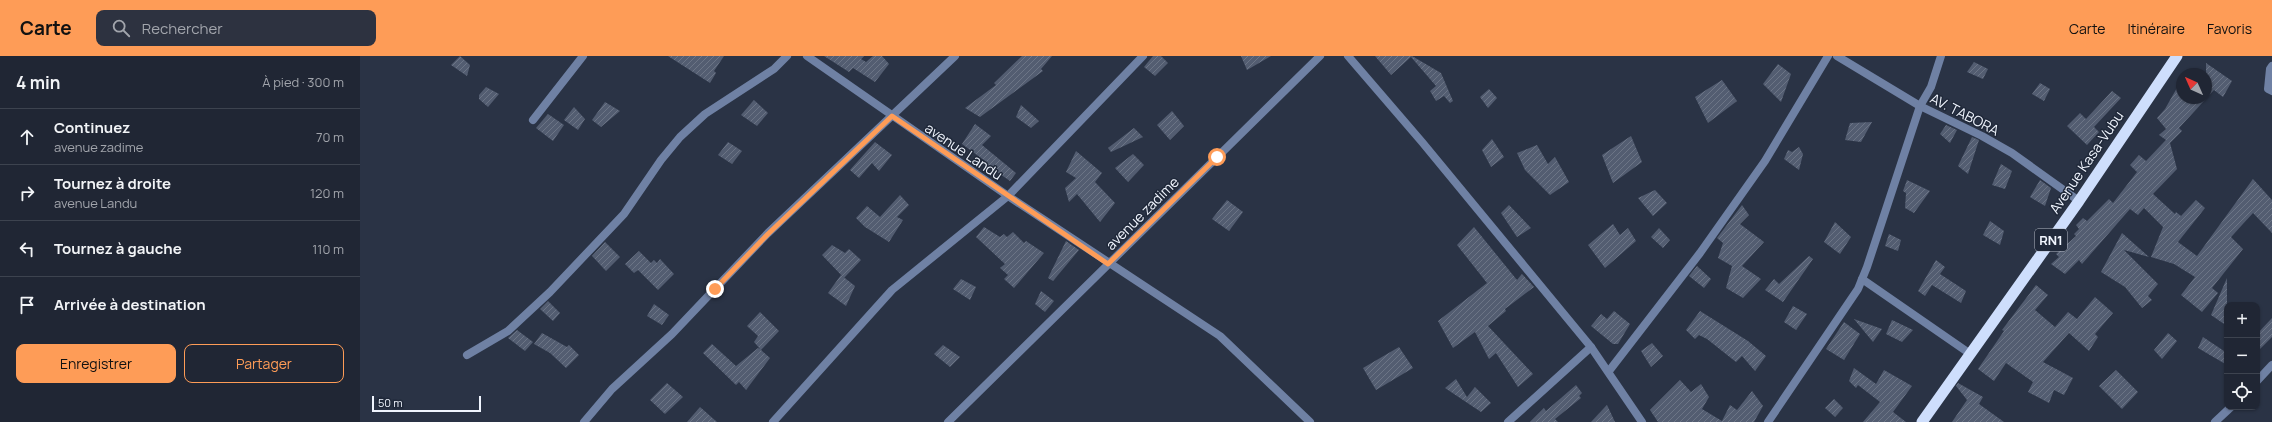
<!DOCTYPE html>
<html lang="fr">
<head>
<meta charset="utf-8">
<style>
	:root { --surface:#202634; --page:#2d3240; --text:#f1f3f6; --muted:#a2a5ac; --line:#3d434f; --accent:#fe9c57 }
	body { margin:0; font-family:Manrope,sans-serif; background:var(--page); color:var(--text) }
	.controls { position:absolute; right:12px; bottom:12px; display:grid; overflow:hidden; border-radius:8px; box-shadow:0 1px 3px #0004 }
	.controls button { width:36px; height:36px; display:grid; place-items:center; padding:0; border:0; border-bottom:1px solid var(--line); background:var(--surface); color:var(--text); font:20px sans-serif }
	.compass { position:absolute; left:1816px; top:12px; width:36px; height:36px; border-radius:50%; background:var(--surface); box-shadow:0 1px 3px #0004; rotate:315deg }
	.scale { position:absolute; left:12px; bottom:10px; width:109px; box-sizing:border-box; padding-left:4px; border:2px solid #f0f5fe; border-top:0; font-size:11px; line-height:14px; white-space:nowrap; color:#f0f5fe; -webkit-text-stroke:3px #20293a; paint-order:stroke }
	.stop { position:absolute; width:12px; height:12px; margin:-9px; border:3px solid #fe9c57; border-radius:50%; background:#fff }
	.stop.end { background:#fe9c57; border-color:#fff; box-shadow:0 1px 4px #0008 }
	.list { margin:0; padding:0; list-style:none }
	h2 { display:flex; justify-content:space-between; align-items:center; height:52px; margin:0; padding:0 16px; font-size:17px }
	h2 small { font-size:13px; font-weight:400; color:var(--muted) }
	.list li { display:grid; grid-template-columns:26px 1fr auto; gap:12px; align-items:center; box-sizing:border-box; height:56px; padding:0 16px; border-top:1px solid var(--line) }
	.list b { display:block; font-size:15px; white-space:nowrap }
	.list p { margin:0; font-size:13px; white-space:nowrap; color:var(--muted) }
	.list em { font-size:13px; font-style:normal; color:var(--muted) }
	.actions { display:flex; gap:8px; padding:12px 16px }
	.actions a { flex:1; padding:9px 0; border:1px solid var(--accent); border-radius:8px; text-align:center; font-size:14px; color:var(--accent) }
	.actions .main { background:var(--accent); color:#111 }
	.icon { flex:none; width:22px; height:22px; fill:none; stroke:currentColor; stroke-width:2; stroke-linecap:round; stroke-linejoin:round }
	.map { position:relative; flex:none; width:1912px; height:366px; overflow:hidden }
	header { display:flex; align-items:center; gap:24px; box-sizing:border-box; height:56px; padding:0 20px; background:var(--accent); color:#111 }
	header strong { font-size:19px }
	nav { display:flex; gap:22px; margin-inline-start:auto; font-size:14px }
	.search { width:280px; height:36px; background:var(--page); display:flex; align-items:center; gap:10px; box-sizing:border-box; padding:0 14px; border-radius:8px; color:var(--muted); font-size:15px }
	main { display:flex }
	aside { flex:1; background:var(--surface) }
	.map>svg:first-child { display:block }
	.building { fill:url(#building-hatch) }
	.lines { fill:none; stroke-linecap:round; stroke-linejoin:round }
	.minor { stroke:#6f81a4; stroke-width:8 }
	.trunk { stroke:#cedefc; stroke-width:11 }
	.route { stroke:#fe9c57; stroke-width:5 }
	.labels { text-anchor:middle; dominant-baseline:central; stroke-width:3; stroke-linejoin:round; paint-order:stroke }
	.shield { fill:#20293a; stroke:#b2b8c3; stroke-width:1 }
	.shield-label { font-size:13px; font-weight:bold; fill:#f0f5fe }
	.street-label { font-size:14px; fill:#f0f5fe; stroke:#20293a }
</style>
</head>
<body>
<header>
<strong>Carte</strong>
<div class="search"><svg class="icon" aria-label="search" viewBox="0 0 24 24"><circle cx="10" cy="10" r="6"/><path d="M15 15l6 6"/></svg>Rechercher</div>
<nav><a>Carte</a><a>Itinéraire</a><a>Favoris</a></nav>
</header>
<main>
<aside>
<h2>4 min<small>À pied · 300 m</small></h2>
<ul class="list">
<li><svg class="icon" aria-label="ahead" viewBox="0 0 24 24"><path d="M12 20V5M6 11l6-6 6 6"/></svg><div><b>Continuez</b><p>avenue zadime</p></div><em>70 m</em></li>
<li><svg class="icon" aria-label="right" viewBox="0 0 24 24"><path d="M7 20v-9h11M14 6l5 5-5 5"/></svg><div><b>Tournez à droite</b><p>avenue Landu</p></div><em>120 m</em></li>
<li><svg class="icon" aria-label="left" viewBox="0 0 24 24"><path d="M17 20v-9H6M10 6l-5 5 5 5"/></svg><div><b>Tournez à gauche</b></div><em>110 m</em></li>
<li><svg class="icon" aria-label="arrive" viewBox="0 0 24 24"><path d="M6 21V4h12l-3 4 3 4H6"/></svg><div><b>Arrivée à destination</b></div></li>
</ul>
<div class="actions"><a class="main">Enregistrer</a><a>Partager</a></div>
</aside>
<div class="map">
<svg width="1912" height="366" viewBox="0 0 1912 366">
	<defs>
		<pattern id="building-hatch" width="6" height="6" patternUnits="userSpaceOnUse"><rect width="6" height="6" fill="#535d71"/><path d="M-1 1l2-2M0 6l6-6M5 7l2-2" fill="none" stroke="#6c7586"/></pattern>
	</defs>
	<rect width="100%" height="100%" fill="#2a3345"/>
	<g class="building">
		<path d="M100,0L110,9L107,20L91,9Z"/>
		<path d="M308,0H364L354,15L356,17L350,27Z"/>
		<path d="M464,0H504L501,3L506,6L513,0H522L529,8L515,26L493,12L489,16Z"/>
		<path d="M662,0H692L681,13L683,15L620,61L605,52L636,29L634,27Z"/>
		<path d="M793,0H801L808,7L795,20L784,11Z"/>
		<path d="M881,0H911L887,14Z"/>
		<path d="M1015,0H1052L1031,19Z"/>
		<path d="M1052,0L1081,17L1093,45L1090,47L1084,40L1076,45L1070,35L1076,30L1051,1Z"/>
		<path d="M1614,6L1628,13L1623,23L1607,16Z"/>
		<path d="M1846,7L1872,25L1863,41L1854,34L1819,72L1822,75L1810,87L1817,113L1793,138L1815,158L1816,156L1821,160L1836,144L1845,152L1818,186L1837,200L1893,123L1912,144V177L1893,157L1871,181L1883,193L1852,232L1858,237L1842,256L1821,239L1835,221L1814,208L1791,201L1803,171L1784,152L1778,159L1770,153L1722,208L1719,204L1705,218L1691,208L1699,201L1696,198L1716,180L1714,178L1719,173L1716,169L1723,162L1727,165L1749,143L1753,147L1777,116L1770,109L1779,99L1786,105L1806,84L1799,79L1806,73L1797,62L1805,53L1822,23V42H1846Z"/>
		<path d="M1418,8L1431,18L1421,46L1403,28Z"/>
		<path d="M1362,24L1377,45L1348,67L1335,41Z"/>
		<path d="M1680,27L1690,33L1684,45L1672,38Z"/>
		<path d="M126,31L139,38L128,51L119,43V39Z"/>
		<path d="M1129,33L1137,42L1128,52L1120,41Z"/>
		<path d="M1752,35L1761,42L1734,71L1739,76L1727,89L1707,70L1720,57L1726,63Z"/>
		<path d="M394,44L408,57L397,70L381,59Z"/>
		<path d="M245,46L260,55L241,71L232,64Z"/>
		<path d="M661,49L679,65L671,72L656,61Z"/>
		<path d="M214,51L225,63L218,74L204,64Z"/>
		<path d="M812,55L824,70L810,84L797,69Z"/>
		<path d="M188,58L204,69L193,85L176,72Z"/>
		<path d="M1512,66L1501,86L1485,84L1490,67Z"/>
		<path d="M615,68L631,80L622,89L656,117L650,125L624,107L625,105L602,88Z"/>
		<path d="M1586,69L1597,74L1590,87L1580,78Z"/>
		<path d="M774,72L783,81L751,96L748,92Z"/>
		<path d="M1271,80L1282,106L1253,127L1242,99Z"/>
		<path d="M1612,81L1619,84L1608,118L1598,110Z"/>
		<path d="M1132,83L1144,101L1131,111L1122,94Z"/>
		<path d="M368,86L382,95L372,108L358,99Z"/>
		<path d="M515,86L532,99L519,115L512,107L499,122L490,114Z"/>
		<path d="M1177,89L1188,108L1195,101L1209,126L1190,139L1165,114L1157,97Z"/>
		<path d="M1439,91L1443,98L1439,114L1424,103L1428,94L1432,96Z"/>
		<path d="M716,95L742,117L735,126L755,147L740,166L717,138L709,146L705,132L716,122L706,116Z"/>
		<path d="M773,98L784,109L768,126L755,112Z"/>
		<path d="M1641,108L1652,115L1645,133L1632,129Z"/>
		<path d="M1547,124L1570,135L1554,157L1545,152L1546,137L1543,135Z"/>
		<path d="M1680,124L1691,132L1685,150L1670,141Z"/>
		<path d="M1295,134L1307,147L1293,160L1278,142Z"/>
		<path d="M540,139L549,149L537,161L543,164L529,186L505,171L496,162L507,150L520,161Z"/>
		<path d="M867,144L883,156L869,175L852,163Z"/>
		<path d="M1149,149L1171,172L1157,181L1141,157Z"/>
		<path d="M1382,149L1389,159L1380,168L1404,186L1382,210L1401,223L1383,242L1366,232L1372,210L1358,202L1363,187L1357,182Z"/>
		<path d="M1630,165L1644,175L1640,189L1623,179Z"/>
		<path d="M1475,166L1491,181L1480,198L1464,186Z"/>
		<path d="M1253,168L1260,179L1268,172L1276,185L1245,212L1228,189Z"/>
		<path d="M624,171L640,181L644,178L647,181L653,176L664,187L666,185L684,197L654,232L644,223L648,219L640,212L645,208L616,181Z"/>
		<path d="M1114,171L1157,224L1162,218L1174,231L1145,253L1146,255L1128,270L1173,318L1158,331L1136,297L1129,303L1115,276L1093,292L1078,265L1127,227L1097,189Z"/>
		<path d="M1299,172L1310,184L1303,192L1291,181Z"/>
		<path d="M1762,177L1789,201L1764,194L1798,228L1788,240L1792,244L1782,252L1765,231L1741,216Z"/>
		<path d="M1529,178L1541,184L1538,195L1525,190Z"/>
		<path d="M706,185L719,194L693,225L688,222Z"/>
		<path d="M245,186L260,201L246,215L232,200Z"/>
		<path d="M472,189L485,197L489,193L501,204L484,222L462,199Z"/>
		<path d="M279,195L291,207L294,204L297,207L300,203L314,218L298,234L278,214L274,217L265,208Z"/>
		<path d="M1449,200L1453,203L1423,246L1405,234L1414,223L1419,228Z"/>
		<path d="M1576,204L1585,211L1580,218L1606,235L1601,247L1572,229L1565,240L1558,235Z"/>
		<path d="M1337,210L1351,223L1344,232L1329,220Z"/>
		<path d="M481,219L495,230L486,250L468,237Z"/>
		<path d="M1867,222V270L1851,259Z"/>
		<path d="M601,223L616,231L610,244L593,233Z"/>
		<path d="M1676,229L1688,239L1675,254L1695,271L1708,256L1717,263L1735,241L1753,257L1735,278L1738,281L1729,295L1709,277L1683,306L1713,322L1704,339L1694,334L1689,347L1668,336L1673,326L1646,307L1634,325L1618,313L1644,275L1642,274Z"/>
		<path d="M681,235L694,245L685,256L675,248Z"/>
		<path d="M188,245L200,257L193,265L180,253Z"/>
		<path d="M294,248L309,259L302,269L287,260Z"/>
		<path d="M1433,250L1447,258L1436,274L1424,266Z"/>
		<path d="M1254,255L1270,268L1258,288H1253L1231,270L1241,258L1247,263Z"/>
		<path d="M1340,255L1388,285L1406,300L1395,315L1382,300L1376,306L1347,283L1339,279L1335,283L1326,274Z"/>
		<path d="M400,256L419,275L401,294L410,302L386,334L379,326L376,329L343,297L352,288L376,310L398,292L400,293L394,286L398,280L387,270Z"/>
		<path d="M1912,262V281L1897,296V278Z"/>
		<path d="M1494,263L1522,273L1513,286Z"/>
		<path d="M1532,264L1553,274L1542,286L1526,278Z"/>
		<path d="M1484,266L1500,278L1484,304L1466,293Z"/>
		<path d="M157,274L173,286L165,295L148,282Z"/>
		<path d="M182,277L207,291L209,289L219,299L206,312L190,297L174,288Z"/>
		<path d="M1808,277L1817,285L1802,303L1794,294Z"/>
		<path d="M1843,281L1867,297V309L1838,292Z"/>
		<path d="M1292,287L1303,300L1291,311L1281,295Z"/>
		<path d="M583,289L600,301L590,311L574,298Z"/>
		<path d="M1039,291L1053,312L1016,334L1003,312Z"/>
		<path d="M1494,312L1516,328L1524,314L1552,330L1533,356L1546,366H1503L1520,346L1498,329L1496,332L1489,325Z"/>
		<path d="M1756,314L1778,336L1762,353L1739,330Z"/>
		<path d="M1096,323L1107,341L1115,331L1131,347L1121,356L1085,332Z"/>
		<path d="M1320,324L1331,336L1341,328L1349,341L1342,353L1362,365L1370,349L1377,354L1392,335L1403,350L1394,366H1298L1290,354Z"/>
		<path d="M307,327L323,341L305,358L290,344Z"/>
		<path d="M1598,327L1623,341L1619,348L1644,366H1592L1607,344L1596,330Z"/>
		<path d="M1216,329L1222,337L1219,340L1221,342L1195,363L1198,366H1170L1184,352L1186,355Z"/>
		<path d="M1474,343L1483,352L1475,361L1465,352Z"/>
		<path d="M1247,349L1255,366H1231Z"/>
		<path d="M340,351L357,366H327Z"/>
	</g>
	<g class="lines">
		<g class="minor">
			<path d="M447,0L648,140L860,280L950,366"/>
			<path d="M988,0L1062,86L1231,291L1282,366"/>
			<path d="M1477,0L1560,50L1622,80L1652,97L1719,145"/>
			<path d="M1912,10L1910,13L1908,33L1912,35"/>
			<path d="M173,64L223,0"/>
			<path d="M1502,223L1609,297"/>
			<path d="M107,299L148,275L190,236L264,158L301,104L320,81L345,58L414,13L427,0"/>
			<path d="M1249,315L1340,197L1405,105L1468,0"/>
			<path d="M1897,325L1912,309"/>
			<path d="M224,366L252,333L312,278L408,177L595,0"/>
			<path d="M413,366L532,234L648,140L783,0"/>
			<path d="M588,366L960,0"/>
			<path d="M1148,366L1231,291"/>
			<path d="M1408,366L1498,233L1507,211L1560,50L1571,31L1581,0"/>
			<path d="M1855,366L1871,351"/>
		</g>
		<path class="trunk" d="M1562,366L1719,145L1817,0"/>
	</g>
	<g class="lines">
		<path class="route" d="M355,233L408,178L532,60L748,208L857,101"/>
	</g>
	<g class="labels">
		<rect class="shield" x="1675" y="173" width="32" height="22" rx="3"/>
		<g class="shield-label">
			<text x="1691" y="184">RN1</text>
		</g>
		<g class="street-label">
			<text transform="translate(1605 58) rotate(27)">AV. TABORA</text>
			<text transform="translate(604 95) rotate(34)">avenue Landu</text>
			<text transform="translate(1726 106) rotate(-56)">Avenue Kasa-Vubu</text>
			<text transform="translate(782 157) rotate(-45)">avenue zadime</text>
		</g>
	</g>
</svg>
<div class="controls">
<button>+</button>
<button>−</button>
<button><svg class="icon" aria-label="locate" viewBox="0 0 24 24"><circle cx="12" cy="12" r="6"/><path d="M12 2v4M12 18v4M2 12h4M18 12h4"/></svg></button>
</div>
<svg class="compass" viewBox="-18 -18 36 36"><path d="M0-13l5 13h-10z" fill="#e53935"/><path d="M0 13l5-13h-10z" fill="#a2a5ac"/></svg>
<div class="scale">50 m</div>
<div class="stop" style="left:857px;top:101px"></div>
<div class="stop end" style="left:355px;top:233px"></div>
</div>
</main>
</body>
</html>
